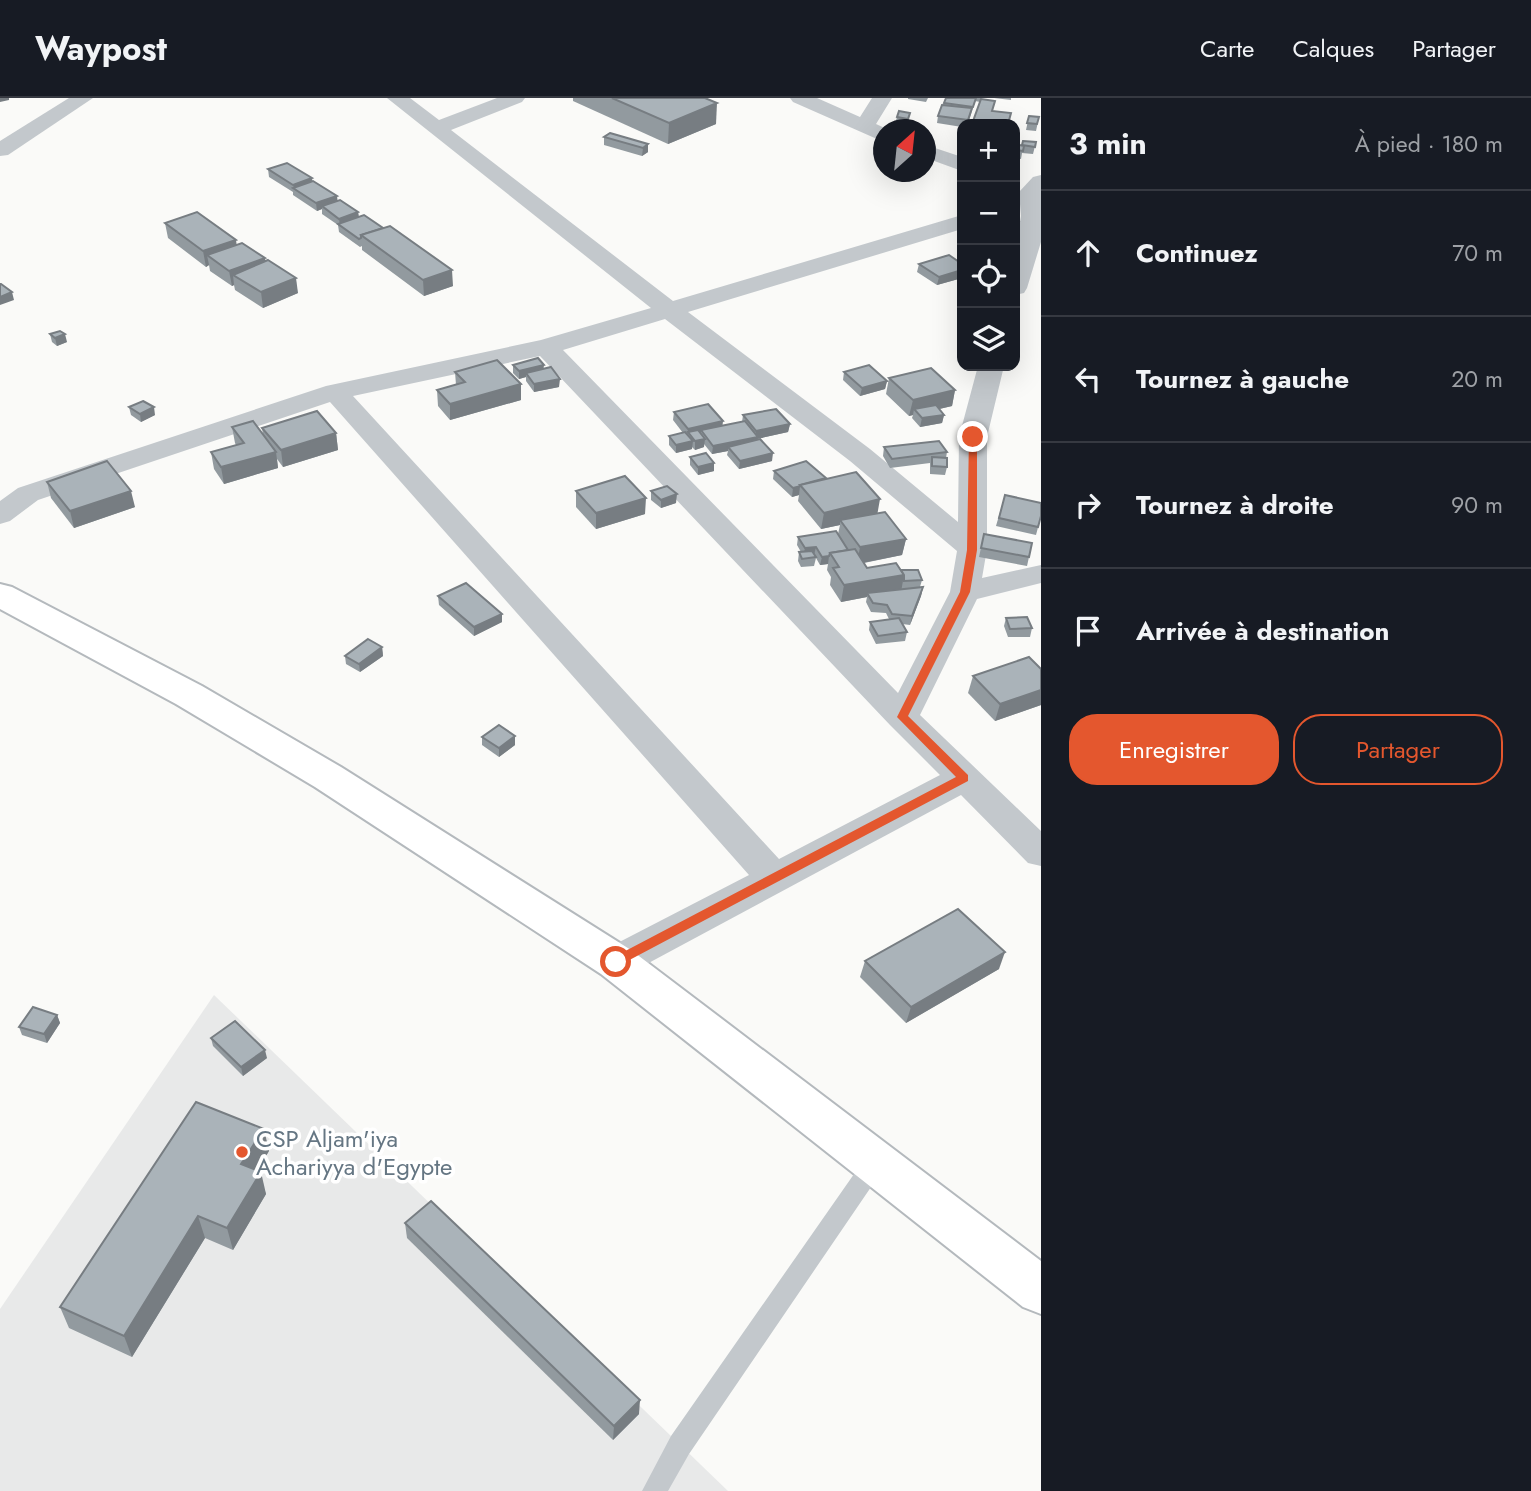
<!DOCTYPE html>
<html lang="fr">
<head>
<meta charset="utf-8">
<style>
	:root { --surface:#171b24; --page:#20242c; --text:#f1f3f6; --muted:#9ea1a6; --line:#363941; --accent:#e4572e }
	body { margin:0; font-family:Jost,sans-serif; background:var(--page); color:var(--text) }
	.controls { position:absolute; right:21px; top:21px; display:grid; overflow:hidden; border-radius:14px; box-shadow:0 7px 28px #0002 }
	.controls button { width:63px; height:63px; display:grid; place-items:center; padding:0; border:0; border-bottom:2px solid var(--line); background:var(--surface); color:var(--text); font:35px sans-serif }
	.compass { position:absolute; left:873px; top:21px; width:63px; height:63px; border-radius:50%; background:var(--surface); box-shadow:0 7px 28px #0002; rotate:27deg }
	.stop { position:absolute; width:21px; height:21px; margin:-16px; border:5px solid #e4572e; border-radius:50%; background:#fff }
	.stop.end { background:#e4572e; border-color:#fff; box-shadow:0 2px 7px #0008 }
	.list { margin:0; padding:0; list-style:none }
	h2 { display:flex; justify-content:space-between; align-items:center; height:91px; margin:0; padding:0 28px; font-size:30px }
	h2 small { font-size:23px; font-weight:400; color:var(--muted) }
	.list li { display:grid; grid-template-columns:46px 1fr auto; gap:21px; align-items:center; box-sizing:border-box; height:126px; padding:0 28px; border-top:2px solid var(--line) }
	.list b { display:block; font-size:26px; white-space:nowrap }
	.list em { font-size:23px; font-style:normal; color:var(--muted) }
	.actions { display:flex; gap:14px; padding:21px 28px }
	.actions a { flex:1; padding:16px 0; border:2px solid var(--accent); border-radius:28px; text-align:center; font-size:24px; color:var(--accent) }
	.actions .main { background:var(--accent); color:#fff }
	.icon { flex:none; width:38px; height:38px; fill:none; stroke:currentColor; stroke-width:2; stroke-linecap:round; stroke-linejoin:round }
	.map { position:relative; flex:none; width:1041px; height:1393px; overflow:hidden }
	header { display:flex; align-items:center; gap:42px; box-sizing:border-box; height:98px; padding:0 35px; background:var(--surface); border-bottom:2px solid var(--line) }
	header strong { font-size:33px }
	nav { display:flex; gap:38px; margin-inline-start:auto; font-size:24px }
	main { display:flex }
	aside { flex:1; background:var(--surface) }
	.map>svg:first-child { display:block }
	.built { fill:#e8e9e9 }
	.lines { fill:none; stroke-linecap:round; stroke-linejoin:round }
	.highway-casing { stroke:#b4b9bd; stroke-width:4 }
	.lane { fill:#c3c8cc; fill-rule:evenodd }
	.street { fill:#c3c8cc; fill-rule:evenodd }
	.highway { fill:#fff; fill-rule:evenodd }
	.wall { fill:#929a9f }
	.shaded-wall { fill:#777d82 }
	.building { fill:#aab3b9; stroke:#777d82; stroke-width:2 }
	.route { fill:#e4572e }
	.poi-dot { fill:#e4572e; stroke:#fff; stroke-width:2.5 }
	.labels { text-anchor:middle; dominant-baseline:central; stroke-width:7; stroke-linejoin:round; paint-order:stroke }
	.near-poi-label { font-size:24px; fill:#657683; stroke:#fff; text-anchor:start }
</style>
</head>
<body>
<header>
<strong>Waypost</strong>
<nav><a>Carte</a><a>Calques</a><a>Partager</a></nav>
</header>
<main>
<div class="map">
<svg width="1041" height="1393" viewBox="0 0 1041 1393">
	<rect width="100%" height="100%" fill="#fafaf8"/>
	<path class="built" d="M214,897L728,1393H0V1211Z"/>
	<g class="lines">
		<defs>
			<path id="highway" d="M0,486L12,489L202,588L341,669L631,852L1041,1163V1216L1023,1209L601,876L315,689L176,606L0,511Z"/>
		</defs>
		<use href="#highway" class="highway-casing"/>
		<path class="lane" d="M876,1054L884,1056L887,1063L884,1070L689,1356L668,1393H642L671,1338L868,1056Z"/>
		<g class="street">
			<path d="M69,0H93L8,57L0,58V43Z"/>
			<path d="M387,0H410L439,22L497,0H525L522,4L451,32L673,203L962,117V131L688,214L870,351L958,424L959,339L978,268H1004L987,339V451L982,480L1041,467V485L977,501L920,617L1041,733V768L1028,765L961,697L630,875L616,879L602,875L597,864L602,853L749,777L330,304L38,402L10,423L0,426V403L18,390L326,288L541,242L651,210ZM665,221L850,363L957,453L950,494L898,595L563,252ZM540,258L890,627L940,677L779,761L353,298Z"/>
			<path d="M790,0H817L860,19L872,0H892L876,26L889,32H884V43L877,41L793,4Z"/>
			<path d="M926,47L962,59V73L926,60Z"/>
			<path d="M1041,77V144L1027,190L1024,195L1015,197V154L1021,118L1019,94L1033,79Z"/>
		</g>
		<use href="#highway" class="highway"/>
	</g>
	<g class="wall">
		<path d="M573,0H705L716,26L668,46L573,3Z"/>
		<path d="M908,0H928L926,4L908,1Z"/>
		<path d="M946,0H981L980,4L975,3L968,26H962V29L937,25L938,18Z"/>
		<path d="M994,0H1011V2Z"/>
		<path d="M910,15L906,28L895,26L897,19Z"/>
		<path d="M1029,18L1039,19L1036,33L1026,32Z"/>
		<path d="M604,39L648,46V54L642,58L604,47Z"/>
		<path d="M1036,44L1033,56L1022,55L1021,61L1015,60V46L1022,47Z"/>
		<path d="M268,71L312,80V83L338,103L358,114L359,119L453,188L424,198L362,152V148L360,149L339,134L338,127L322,116V111L317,113L293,97V94L269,79Z"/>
		<path d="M165,125L236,147L265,164L298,195L263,210L235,192L234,187L232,188L210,173L209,167L206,169L168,140Z"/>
		<path d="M919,166H962V180L937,187L917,174Z"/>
		<path d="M50,236L67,244L57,248L52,244Z"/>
		<path d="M513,267L544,271L559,289L534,294L526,283V279L519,281L513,275Z"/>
		<path d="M455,274L521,302L450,322L438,308L437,292L456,287Z"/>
		<path d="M844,274L887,283L885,291L860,298L843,282Z"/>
		<path d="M889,280L955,292L952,308L939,311L944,317L942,325L920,329L912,320L913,317L909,318L886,296Z"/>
		<path d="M129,309L155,317L141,324L131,317Z"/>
		<path d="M674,314L722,328L742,324L743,317L790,326L788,334L757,341L772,363L739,371L727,357L728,353L712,356L704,346V349L695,352L692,349V351L676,355L669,347V338L683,335L673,322Z"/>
		<path d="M232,329L263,337L262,330L336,335L338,352L283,369L277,361L278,370L224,386L214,371L211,354L236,347L235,345Z"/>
		<path d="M884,349L947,354L946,360L947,369L945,377L930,376V365L890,370L883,358Z"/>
		<path d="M690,359L714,373L698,377L690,367Z"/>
		<path d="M774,373L826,380L877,416L906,441L902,457L864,465L867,470L901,472L922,482L920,489H923L921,498L910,527L902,526L907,534L905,543L876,546L869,532L870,524L889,521L886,515L871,514L866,504L867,499L841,504L830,487L831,479L827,472L828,466L820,467L816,460L814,468L801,469L798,463L799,454H801L797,447L798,439L838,436L840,427L821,431L798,403L799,397L792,399L773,381Z"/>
		<path d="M47,384L135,409L74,430L51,400Z"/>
		<path d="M576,393L645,416L596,431L576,409Z"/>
		<path d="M651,393L676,405L661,410L651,402Z"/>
		<path d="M1005,397L1041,418L1036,437L996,428Z"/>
		<path d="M984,436L1029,459L1027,468L979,459Z"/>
		<path d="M438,498L502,524L474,538L439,507Z"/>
		<path d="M1006,520L1032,530L1030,539H1008L1004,528Z"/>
		<path d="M382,549L383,558L360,574L346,566L345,558Z"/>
		<path d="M1041,571V607L995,623L968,595L973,578Z"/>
		<path d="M482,639L515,647L499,659L482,647Z"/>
		<path d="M865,863L999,871L906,925L860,879Z"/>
		<path d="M57,917L60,925L47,945L22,937L19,929Z"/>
		<path d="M211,940L267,960L243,978L213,948Z"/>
		<path d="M269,1053L257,1072L266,1096L233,1152L205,1140L132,1259L69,1230L60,1209Z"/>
		<path d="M405,1125L639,1316L613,1342L407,1140Z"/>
	</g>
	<g class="shaded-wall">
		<path d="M0,0H9V2L0,4Z"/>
		<path d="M717,5L716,26L668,46L669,25Z"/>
		<path d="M648,46V54L642,58L643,50Z"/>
		<path d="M312,80L313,88L294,90L293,87Z"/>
		<path d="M337,98L338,106L322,108V111L317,113L316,105Z"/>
		<path d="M358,114L359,122L340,128L339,121Z"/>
		<path d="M236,142L238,157H207L209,167L206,169L203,153Z"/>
		<path d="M265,160L267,175L233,177L234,187L232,188L229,173Z"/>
		<path d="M452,172L453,188L424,198L423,182Z"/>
		<path d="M962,172V180L937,187L939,179Z"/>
		<path d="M296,180L298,195L263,210L261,194Z"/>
		<path d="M12,194L14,202L0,207V199Z"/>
		<path d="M65,236L67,244L57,248L55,240Z"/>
		<path d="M544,267L543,275H526V279L519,281V273Z"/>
		<path d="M560,281L559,289L534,294V286Z"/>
		<path d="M887,283L885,291L860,298L862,290Z"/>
		<path d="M521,286V302L450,322V306Z"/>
		<path d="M955,292L952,308L918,316L914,311L913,317L909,318L913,302Z"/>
		<path d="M154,309L155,317L141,324L140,316Z"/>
		<path d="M944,317L942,325L920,329L922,320Z"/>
		<path d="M723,323L722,332H701V337L688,334L687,340L688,331Z"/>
		<path d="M790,326L788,334L757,341V347L728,349V353L712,356L713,348L756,339V333Z"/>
		<path d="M336,335L338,352L283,369L281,352Z"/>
		<path d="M705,341L704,349L695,352V343Z"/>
		<path d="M693,343L692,351L676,355V347Z"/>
		<path d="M276,354L278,370L224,386L221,369Z"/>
		<path d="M773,355L772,363L739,371L740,363Z"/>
		<path d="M714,365V373L698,377V369Z"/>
		<path d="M800,388L799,397L792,399L793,390Z"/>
		<path d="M131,393L135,409L74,430L70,413Z"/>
		<path d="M677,396L676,405L661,410V402Z"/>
		<path d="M646,400L645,416L596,431V415Z"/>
		<path d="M880,401L877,418L840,422V427L821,431L824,415Z"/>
		<path d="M906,441L902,457L857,466L860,449Z"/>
		<path d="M816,449L814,457L803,459L805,450Z"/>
		<path d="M829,458L828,466L820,467L822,459Z"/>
		<path d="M904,477L901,494L867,495V499L841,504L844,487Z"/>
		<path d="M923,489L921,498L910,527L912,518Z"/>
		<path d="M502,516V524L474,538V529Z"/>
		<path d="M382,549L383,558L360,574L359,566Z"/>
		<path d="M1041,592V607L995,623L1000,606Z"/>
		<path d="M515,638V647L499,659V650Z"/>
		<path d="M1005,854L999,871L906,925L911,909Z"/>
		<path d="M57,917L60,925L47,945L44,936Z"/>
		<path d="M265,952L267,960L243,978L241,969Z"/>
		<path d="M264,1031L269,1053L247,1088L241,1066Z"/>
		<path d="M261,1074L266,1096L233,1152L227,1130Z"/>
		<path d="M198,1118L205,1140L132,1259L124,1238Z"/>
		<path d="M640,1302L639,1316L613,1342L614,1328Z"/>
	</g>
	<g class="building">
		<path d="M612,0H705L717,5L669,25Z"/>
		<path d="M946,0H976L973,9L944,5Z"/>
		<path d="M981,1L995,3L992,13L1011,15L1008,26H972Z"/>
		<path d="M942,7L972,10L968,22L938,18Z"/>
		<path d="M899,13L910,15L908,21L897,19Z"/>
		<path d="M1029,18L1039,19L1037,26L1027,25Z"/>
		<path d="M610,35L648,46L643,50L604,39Z"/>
		<path d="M1023,43L1036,44L1035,49L1022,47Z"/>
		<path d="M1015,46L1024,48L1023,53L1015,52Z"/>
		<path d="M287,65L312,80L293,87L268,71Z"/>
		<path d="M313,83L337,98L316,105L293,90Z"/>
		<path d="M340,102L358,114L339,121L322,108Z"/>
		<path d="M197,114L236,142L203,153L165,125Z"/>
		<path d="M364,117L383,130L361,137V140L359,141L338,126Z"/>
		<path d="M1015,124H1019L1016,138H1015Z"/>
		<path d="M390,128L452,172L423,182L361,137Z"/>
		<path d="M242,145L265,160L229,173L207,157Z"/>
		<path d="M1015,153H1018L1015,164Z"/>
		<path d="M949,157L962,166V172L939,179L919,166Z"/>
		<path d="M268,162L296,180L261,194L233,177Z"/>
		<path d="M0,186H1L12,194L0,199Z"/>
		<path d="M60,233L65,236L55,240L50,236Z"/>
		<path d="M538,260L544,267L519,273L513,267Z"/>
		<path d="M497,262L521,286L450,306L437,292L465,284L455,274Z"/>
		<path d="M869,267L887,283L862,290L844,274Z"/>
		<path d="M551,269L560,281L534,286L526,275Z"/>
		<path d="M931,270L955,292L913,302L889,280Z"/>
		<path d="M143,303L154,309L140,316L129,309Z"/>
		<path d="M708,306L723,323L688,331L674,314Z"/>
		<path d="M936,307L944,317L922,320L914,311Z"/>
		<path d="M776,311L790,326L756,333L743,317Z"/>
		<path d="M317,313L336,335L281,352L262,330Z"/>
		<path d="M253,323L276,354L221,369L211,354L244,345L232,329Z"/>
		<path d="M745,323L758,339L713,348L701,332Z"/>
		<path d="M698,332L705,341L695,343L688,334Z"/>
		<path d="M685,334L693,343L676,347L669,338Z"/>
		<path d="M760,341L773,355L740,363L728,349Z"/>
		<path d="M939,343L947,354L892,361L884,349Z"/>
		<path d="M706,355L714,365L698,369L690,359Z"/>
		<path d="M932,359L947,360V369L932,368Z"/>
		<path d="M107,363L131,393L70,413L47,384Z"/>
		<path d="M806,363L826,380L800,387L801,388L793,390L774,373Z"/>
		<path d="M856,374L880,401L824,415L800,387Z"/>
		<path d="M625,378L646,400L596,415L576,393Z"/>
		<path d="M667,388L677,396L661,402L651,393Z"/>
		<path d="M1005,397L1041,405V418L1038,429L999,420Z"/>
		<path d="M885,414L906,441L860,449L840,422Z"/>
		<path d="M836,433L848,452L830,455L829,458L822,459L816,449L805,450L798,439Z"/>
		<path d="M984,436L1032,445L1029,459L981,450Z"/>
		<path d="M855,451L867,470L896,465L904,477L844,487L833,470L839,469L830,455Z"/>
		<path d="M812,453L816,459L802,461L799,454Z"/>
		<path d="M901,472H918L922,482L904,483V477Z"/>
		<path d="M466,485L502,516L474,529L438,498Z"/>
		<path d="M923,489L912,518L892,516L887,507L873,505L867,495Z"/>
		<path d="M1027,519L1032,530L1010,531L1006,520Z"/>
		<path d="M899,520L907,534L878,538L870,524Z"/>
		<path d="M368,541L382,549L359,566L345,558Z"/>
		<path d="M1029,559L1041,571V592L1000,606L973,578Z"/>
		<path d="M499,627L515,638L499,650L482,639Z"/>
		<path d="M958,811L1005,854L911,909L865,863Z"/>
		<path d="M33,909L57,917L44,936L19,929Z"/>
		<path d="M235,923L265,952L241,969L211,940Z"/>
		<path d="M196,1004L264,1031L241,1066L261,1074L227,1130L198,1118L124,1238L60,1209Z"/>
		<path d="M431,1103L640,1302L614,1328L405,1125Z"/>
	</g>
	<path class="route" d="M973,336L977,339V452L970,494L908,618L968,677V683L620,867H612V860L956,679L897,619L960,494L967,452L969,339Z"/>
	<circle class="poi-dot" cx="242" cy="1054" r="7"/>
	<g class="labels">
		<g class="near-poi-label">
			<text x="256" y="1040">CSP Aljam'iya<tspan x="256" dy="28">Achariyya d'Egypte</tspan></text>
		</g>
	</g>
</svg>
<div class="controls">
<button>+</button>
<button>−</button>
<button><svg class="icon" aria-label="locate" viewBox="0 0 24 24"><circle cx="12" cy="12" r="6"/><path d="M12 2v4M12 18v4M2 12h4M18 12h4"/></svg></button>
<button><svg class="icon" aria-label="layers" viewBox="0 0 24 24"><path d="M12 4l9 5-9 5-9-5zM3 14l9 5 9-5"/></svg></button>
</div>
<svg class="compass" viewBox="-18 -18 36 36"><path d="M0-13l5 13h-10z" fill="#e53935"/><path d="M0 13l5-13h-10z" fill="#9ea1a6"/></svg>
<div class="stop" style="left:616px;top:864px"></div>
<div class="stop end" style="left:973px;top:339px"></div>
</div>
<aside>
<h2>3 min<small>À pied · 180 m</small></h2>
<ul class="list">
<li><svg class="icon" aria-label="ahead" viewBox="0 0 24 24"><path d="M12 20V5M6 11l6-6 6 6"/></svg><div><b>Continuez</b></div><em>70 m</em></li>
<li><svg class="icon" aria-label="left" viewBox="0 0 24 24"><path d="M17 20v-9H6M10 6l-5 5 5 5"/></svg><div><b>Tournez à gauche</b></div><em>20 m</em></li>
<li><svg class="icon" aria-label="right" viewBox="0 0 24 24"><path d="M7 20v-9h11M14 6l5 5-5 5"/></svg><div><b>Tournez à droite</b></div><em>90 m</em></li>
<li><svg class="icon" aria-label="arrive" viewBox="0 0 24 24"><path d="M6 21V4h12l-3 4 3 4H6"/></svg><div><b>Arrivée à destination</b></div></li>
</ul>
<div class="actions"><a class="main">Enregistrer</a><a>Partager</a></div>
</aside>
</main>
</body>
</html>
